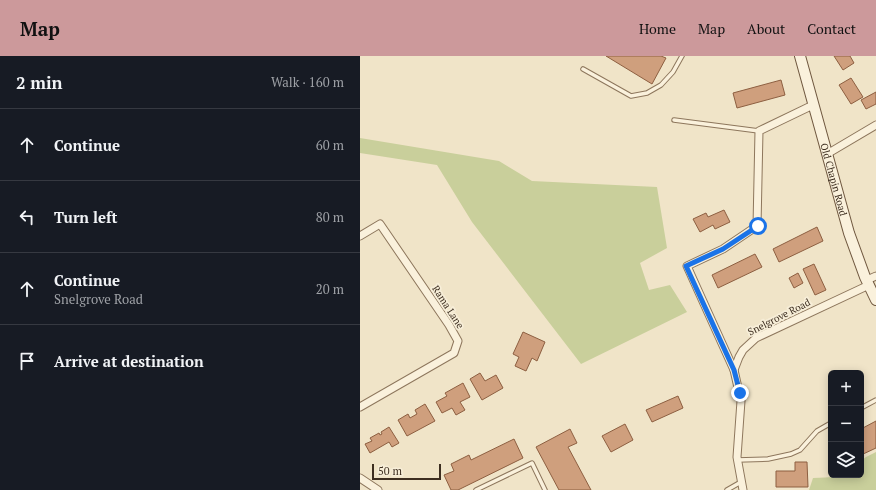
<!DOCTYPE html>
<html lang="en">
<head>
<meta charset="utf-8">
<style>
	:root { --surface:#171b24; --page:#242831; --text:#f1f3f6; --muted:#9ea1a6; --line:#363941; --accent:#cc999b }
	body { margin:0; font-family:"PT Serif",serif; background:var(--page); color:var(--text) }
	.controls { position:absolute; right:12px; bottom:12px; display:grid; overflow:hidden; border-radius:6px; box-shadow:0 2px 10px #0003 }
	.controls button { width:36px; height:36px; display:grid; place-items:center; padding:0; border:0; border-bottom:1px solid var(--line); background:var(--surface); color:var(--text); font:20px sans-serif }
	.scale { position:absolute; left:12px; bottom:10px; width:69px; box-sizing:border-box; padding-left:4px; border:2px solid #3d2e20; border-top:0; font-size:11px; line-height:14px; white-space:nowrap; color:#3d2e20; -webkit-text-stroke:3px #f7eed8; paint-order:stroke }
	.stop { position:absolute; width:12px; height:12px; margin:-9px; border:3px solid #1a73e8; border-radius:50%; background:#fff }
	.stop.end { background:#1a73e8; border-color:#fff; box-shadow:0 1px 4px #0008 }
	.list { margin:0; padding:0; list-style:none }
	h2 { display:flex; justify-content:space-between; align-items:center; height:52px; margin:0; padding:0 16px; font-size:17px }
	h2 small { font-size:13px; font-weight:400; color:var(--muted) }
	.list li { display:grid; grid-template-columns:26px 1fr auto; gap:12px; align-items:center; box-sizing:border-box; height:72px; padding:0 16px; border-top:1px solid var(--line) }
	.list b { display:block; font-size:15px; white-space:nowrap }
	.list p { margin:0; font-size:13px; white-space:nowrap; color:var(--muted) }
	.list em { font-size:13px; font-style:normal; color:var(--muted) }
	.icon { flex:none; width:22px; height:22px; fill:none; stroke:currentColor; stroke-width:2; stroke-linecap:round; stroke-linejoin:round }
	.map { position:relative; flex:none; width:516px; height:434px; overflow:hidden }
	header { display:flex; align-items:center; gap:24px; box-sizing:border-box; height:56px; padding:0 20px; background:var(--accent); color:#111 }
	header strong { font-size:19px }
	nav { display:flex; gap:22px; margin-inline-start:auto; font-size:14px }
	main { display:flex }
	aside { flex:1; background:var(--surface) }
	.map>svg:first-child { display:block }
	.green { fill:#c9cf9b }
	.building { fill:#cf9f7d; stroke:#8d5f41 }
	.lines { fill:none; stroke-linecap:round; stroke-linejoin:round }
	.lane-casing { stroke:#8d765c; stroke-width:5.5 }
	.street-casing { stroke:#8d765c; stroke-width:9 }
	.secondary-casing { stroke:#6f573f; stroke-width:12 }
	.lane { stroke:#faf1dc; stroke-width:3.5 }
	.street { stroke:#faf1dc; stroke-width:7 }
	.secondary { stroke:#faf1dc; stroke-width:10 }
	.route { stroke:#1a73e8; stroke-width:5 }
	.labels { text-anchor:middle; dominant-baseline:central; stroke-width:3.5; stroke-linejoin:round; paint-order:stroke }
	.street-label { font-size:10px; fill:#3d2e20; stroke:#f7eed8 }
</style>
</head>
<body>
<header>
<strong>Map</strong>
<nav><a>Home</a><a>Map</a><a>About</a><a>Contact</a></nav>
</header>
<main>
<aside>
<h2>2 min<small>Walk · 160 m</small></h2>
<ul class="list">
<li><svg class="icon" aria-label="ahead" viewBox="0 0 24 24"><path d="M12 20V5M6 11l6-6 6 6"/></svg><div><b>Continue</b></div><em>60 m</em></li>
<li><svg class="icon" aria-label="left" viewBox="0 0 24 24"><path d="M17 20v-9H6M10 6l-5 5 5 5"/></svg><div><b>Turn left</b></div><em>80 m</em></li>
<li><svg class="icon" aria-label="ahead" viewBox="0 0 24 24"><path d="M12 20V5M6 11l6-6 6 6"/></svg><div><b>Continue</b><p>Snelgrove Road</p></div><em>20 m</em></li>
<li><svg class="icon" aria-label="arrive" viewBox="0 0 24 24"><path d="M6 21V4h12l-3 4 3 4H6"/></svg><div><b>Arrive at destination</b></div></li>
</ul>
</aside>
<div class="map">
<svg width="516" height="434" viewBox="0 0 516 434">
	<rect width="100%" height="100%" fill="#f0e4c8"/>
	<g class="green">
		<path d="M0,82L139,105L172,125L297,131L307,192L280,207L289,234L310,229L327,256L221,308L112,166L77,109L0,97Z"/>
		<path d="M516,396V434H449L453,422C470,422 485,419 501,419V405L506,401Z"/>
	</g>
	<g class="building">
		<path d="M246,0H301L306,2L292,28Z"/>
		<path d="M474,0H490L494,7L483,14Z"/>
		<path d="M491,22L503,41L491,48L479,29Z"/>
		<path d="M421,24L425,39L377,52L373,37Z"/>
		<path d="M516,36V48L506,53L501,44Z"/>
		<path d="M364,154L370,166L355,173L353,169L340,176L333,163L346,157L348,161Z"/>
		<path d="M457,171L463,185L419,206L413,193Z"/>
		<path d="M395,198L402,211L358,232L352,219Z"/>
		<path d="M454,208L466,234L455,239L443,213Z"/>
		<path d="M438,217L443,227L434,232L429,222Z"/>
		<path d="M163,276L185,286L177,305L172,302L166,315L155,310L159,301L153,298Z"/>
		<path d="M120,317L125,325L136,319L143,332L122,344L110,323Z"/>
		<path d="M103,327L110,341L100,346L105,354L96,359L92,352L82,357L76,346L87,340L85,337Z"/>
		<path d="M318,340L323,352L292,366L286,354Z"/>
		<path d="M65,348L75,365L47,380L38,364L48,358L50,362L57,358L55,354Z"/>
		<path d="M516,365V392L501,399V373Z"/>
		<path d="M265,368L273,384L251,396L242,380Z"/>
		<path d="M29,371L39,387L32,391L29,386L10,397L5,388L12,385L10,382L19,377L20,379L22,378L21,376Z"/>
		<path d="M210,373L217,387L208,391L231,434H199L176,391Z"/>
		<path d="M154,383L163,402L98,434H91L84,419L94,415L91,408L109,399L111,404Z"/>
		<path d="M435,406H447L448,431H416V415H435Z"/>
	</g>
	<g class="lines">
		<defs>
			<g id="lane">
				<path d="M223,13L271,40L287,37L301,29L313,16L322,0"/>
				<path d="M314,64L399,75"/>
				<path d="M501,352L516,344"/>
				<path d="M377,404L408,403L431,398L440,394L457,375L471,367"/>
				<path d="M116,434L172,407L185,434"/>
				<path d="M367,434L381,426"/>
			</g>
			<g id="street">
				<path d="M467,98L516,69"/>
				<path d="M0,180L20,168L89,269L98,285L94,297L0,351"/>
				<path d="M507,224L516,220"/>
				<path d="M374,314L327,210L363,193L397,170L399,75L453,49"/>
				<path d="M0,422L18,434"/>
				<path d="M383,434L377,401L381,345L374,314L379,301L383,294L396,282L509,229"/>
			</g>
			<g id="secondary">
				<path id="s1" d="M440,0L489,177L505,221L516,244"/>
			</g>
		</defs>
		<use href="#lane" class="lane-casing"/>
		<use href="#street" class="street-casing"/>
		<use href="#secondary" class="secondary-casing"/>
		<use href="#lane" class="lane"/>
		<use href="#street" class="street"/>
		<use href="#secondary" class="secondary"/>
	</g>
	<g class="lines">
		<path class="route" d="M380,337L374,314L326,210L363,193L398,170"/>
	</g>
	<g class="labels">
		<g class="street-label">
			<text stroke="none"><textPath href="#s1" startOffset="128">Old Chapin Road</textPath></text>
			<text transform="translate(88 251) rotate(57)">Rama Lane</text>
			<text transform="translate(419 261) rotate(-27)">Snelgrove Road</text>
		</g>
	</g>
</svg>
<div class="controls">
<button>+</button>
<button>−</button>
<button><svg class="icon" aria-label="layers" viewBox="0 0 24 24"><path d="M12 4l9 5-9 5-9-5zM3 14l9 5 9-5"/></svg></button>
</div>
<div class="scale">50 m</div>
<div class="stop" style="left:398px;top:170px"></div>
<div class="stop end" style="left:380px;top:337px"></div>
</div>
</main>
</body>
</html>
